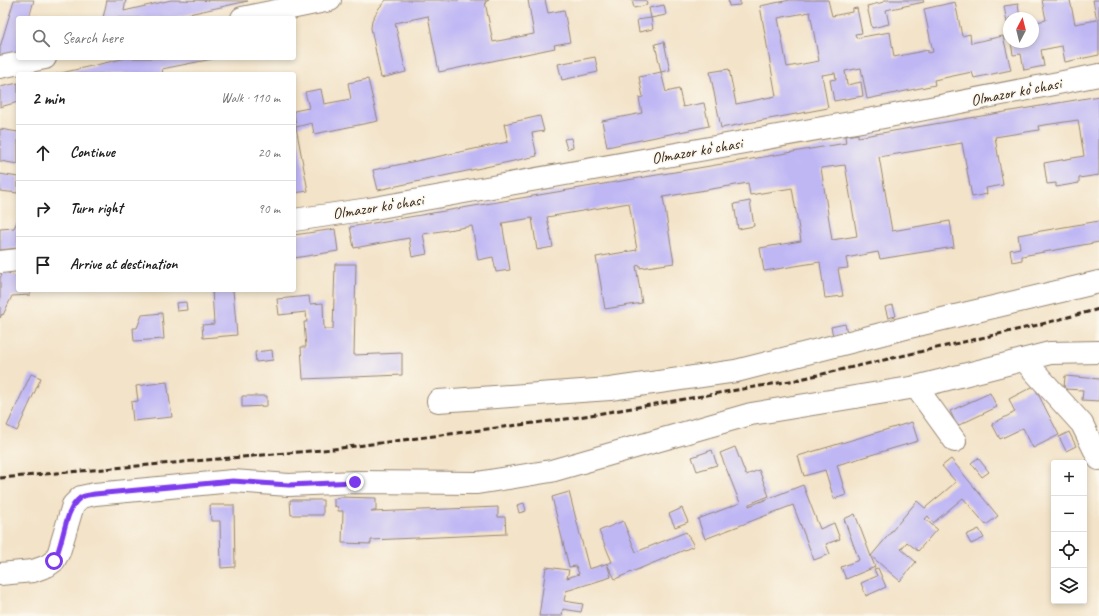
<!DOCTYPE html>
<html lang="en">
<head>
<meta charset="utf-8">
<style>
	:root { --surface:#fff; --page:#f6f6f6; --text:#222; --muted:#767676; --line:#e0e0e0 }
	body { margin:0; font-family:Caveat,sans-serif; background:var(--page); color:var(--text) }
	.controls { position:absolute; right:12px; bottom:12px; display:grid; overflow:hidden; border-radius:4px; box-shadow:0 2px 6px #0003 }
	.controls button { width:36px; height:36px; display:grid; place-items:center; padding:0; border:0; border-bottom:1px solid var(--line); background:var(--surface); color:var(--text); font:20px sans-serif }
	.compass { position:absolute; left:1003px; top:12px; width:36px; height:36px; border-radius:50%; background:var(--surface); box-shadow:0 2px 6px #0003; rotate:7deg }
	.stop { position:absolute; width:12px; height:12px; margin:-9px; border:3px solid #7c3aed; border-radius:50%; background:#fff }
	.stop.end { background:#7c3aed; border-color:#fff; box-shadow:0 1px 4px #0008 }
	.list { margin:0; padding:0; list-style:none }
	h2 { display:flex; justify-content:space-between; align-items:center; height:52px; margin:0; padding:0 16px; font-size:17px }
	h2 small { font-size:13px; font-weight:400; color:var(--muted) }
	.list li { display:grid; grid-template-columns:26px 1fr auto; gap:12px; align-items:center; box-sizing:border-box; height:56px; padding:0 16px; border-top:1px solid var(--line) }
	.list b { display:block; font-size:15px; white-space:nowrap }
	.list em { font-size:13px; font-style:normal; color:var(--muted) }
	.icon { flex:none; width:22px; height:22px; fill:none; stroke:currentColor; stroke-width:2; stroke-linecap:round; stroke-linejoin:round }
	.map { position:relative; flex:none; width:1099px; height:616px; overflow:hidden }
	.search { position:absolute; background:var(--surface); box-shadow:0 2px 6px #0003; left:16px; top:16px; width:280px; height:44px; display:flex; align-items:center; gap:10px; box-sizing:border-box; padding:0 14px; border-radius:4px; color:var(--muted); font-size:15px }
	.panel { position:absolute; background:var(--surface); box-shadow:0 2px 6px #0003; left:16px; top:72px; width:280px; height:220px; border-radius:4px }
	.map>svg:first-child { display:block }
	.building { fill:#bfb7f4; fill-rule:evenodd }
	.lines { fill:none; stroke-linecap:round; stroke-linejoin:round }
	.minor-casing { stroke:#978673; stroke-width:24 }
	.minor { stroke:#fff; stroke-width:22 }
	.rail { stroke:#3b2a1e; stroke-width:3; stroke-dasharray:6 3; stroke-linecap:butt }
	.route { stroke:#7c3aed; stroke-width:5 }
	.labels { text-anchor:middle; dominant-baseline:central; stroke-width:3; stroke-linejoin:round; paint-order:stroke }
	.street-label { font-size:16px; fill:#3b2a1e; stroke:#fbf7ec }
</style>
</head>
<body>
<div class="map">
<svg width="1099" height="616" viewBox="0 0 1099 616">
	<rect width="100%" height="100%" fill="#fbf7ec"/>
	<filter id="ink" filterUnits="userSpaceOnUse"><feTurbulence type="fractalNoise" baseFrequency=".025" numOctaves="2"/><feDisplacementMap in="SourceGraphic" scale="8" xChannelSelector="R" yChannelSelector="G"/><feConvolveMatrix kernelMatrix="1 2 1 2 8 2 1 2 1" color-interpolation-filters="sRGB"/></filter>
	<filter id="wash" filterUnits="userSpaceOnUse"><feTurbulence type="fractalNoise" baseFrequency=".012" numOctaves="4" result="noise"/><feDisplacementMap in="SourceGraphic" scale="16" xChannelSelector="R" yChannelSelector="G"/><feGaussianBlur stdDeviation="0.9" result="paint"/><feColorMatrix in="noise" values="0 0 0 0 0 0 0 0 0 0 0 0 0 0 0 0 0 1.4 0 .05"/><feComposite in="paint" operator="in"/></filter>
	<g filter="url(#wash)">
		<rect width="100%" height="100%" fill="#f3e3c8"/>
		<g id="blocks">
			<g class="building">
				<path d="M14,0H34L29,18H18V54L0,58V47Z"/>
				<path d="M107,0H126L124,11L171,0L248,1L171,18H103Z"/>
				<path d="M386,0H489L485,2L493,42L534,34L528,0H545L548,13L564,10L570,42L554,45L555,48L439,72L428,16L395,23L406,72L381,78L371,28L372,20L379,8Z"/>
				<path d="M632,0H646L647,5L634,8Z"/>
				<path d="M728,0H740V5L729,6Z"/>
				<path d="M790,0H828L832,16L852,12V9L857,8L862,33L855,34L856,38L890,32L894,57L928,50V53L933,52L924,9L955,2L962,36L970,34L971,43L1003,36L1011,70L974,78L972,72L934,80L935,85L867,99L861,68L845,71L847,85L861,82L863,96L834,101L830,80L836,79L835,73L822,75L828,108L721,128L710,72L729,69L736,104L776,96L760,6ZM810,12L819,61L787,67L778,18Z"/>
				<path d="M884,0H923L924,2L886,10L889,24L872,28L867,6L884,2Z"/>
				<path d="M1042,0H1070L1075,24L1097,20L1093,0H1099V55L1065,62L1062,46L1041,50L1044,66L1024,70L1021,54L1013,55L1011,42H1033V30L1037,29L1036,22L1046,20Z"/>
				<path d="M1018,4L1020,18H1009L1008,29L1004,6Z"/>
				<path d="M664,5L666,15L651,18L649,8Z"/>
				<path d="M651,18L653,29L639,32L637,20Z"/>
				<path d="M664,42L670,70L661,72L655,44Z"/>
				<path d="M595,57L598,72L562,80L558,64Z"/>
				<path d="M126,58H212V59L162,69L163,74H57Z"/>
				<path d="M661,72L666,92L679,89L683,107L704,103L709,126L607,147L602,121L642,113L639,98L643,97L639,77Z"/>
				<path d="M368,79L378,121L314,134L312,123L296,127L308,191L294,193V127H296L294,111L309,108L305,92L321,89L324,104L351,99L348,83Z"/>
				<path d="M18,83V102L0,107V87Z"/>
				<path d="M1099,96V175L1079,178V183L1056,187V183L1047,184L1044,163L1084,156L1078,120L1038,126L1039,130L995,137L1003,185L986,188L987,194L972,197L962,143L879,157L892,231L950,221L954,247L880,259L878,252L846,258L848,268L838,269L843,296L825,298L820,262L764,271L760,248L801,241L792,188L750,195L748,183L663,197L674,263L640,268V265L636,266L642,303L605,309L596,257L637,250L629,203L547,217L553,247L537,250L532,218L502,223L510,270L496,272L493,257L478,260L472,226L423,234L427,254L412,257L409,238L354,248L350,227L846,143L845,136L858,134V137ZM845,165L857,236L832,240L821,168Z"/>
				<path d="M540,116L544,131L532,133L537,156L378,190L373,170L508,142L504,124Z"/>
				<path d="M0,129L18,132V164L0,161Z"/>
				<path d="M571,138L573,147L567,149L564,139Z"/>
				<path d="M0,174L18,177V193L0,191Z"/>
				<path d="M750,201L754,226L738,229L734,204Z"/>
				<path d="M18,220V248L0,250V229L14,228Z"/>
				<path d="M1099,221V242L1022,256V260L1012,262L1010,250L1020,248L1018,235Z"/>
				<path d="M335,229L338,251L294,258V235Z"/>
				<path d="M335,264H356L354,355L402,353V375L303,379L301,347H306L304,322H307L306,312L279,315L277,299L309,296L310,304L323,303L324,329H333Z"/>
				<path d="M3,271L15,276H18V290H35V291L30,292V295L12,296L3,315L2,314L0,318V278Z"/>
				<path d="M212,290H233L237,335L203,338L202,325L214,324Z"/>
				<path d="M186,302L187,310L177,311L176,303Z"/>
				<path d="M893,305L896,316L888,318L885,307Z"/>
				<path d="M162,313L164,339L134,341L133,328H137L142,315Z"/>
				<path d="M845,324L847,333L833,336L831,327Z"/>
				<path d="M272,350L273,360L256,362L255,352Z"/>
				<path d="M31,374L41,378L17,431L7,426Z"/>
				<path d="M1065,376L1099,379V401L1082,400L1083,390L1064,389Z"/>
				<path d="M167,382L172,417L133,421L131,402L138,401L136,386Z"/>
				<path d="M1034,386L1059,435L1033,448L1023,428L1000,439L992,424L1015,412L1009,399Z"/>
				<path d="M990,393L997,407L957,426L950,411Z"/>
				<path d="M242,396H267V406L242,407Z"/>
				<path d="M912,422L918,441L837,465L846,495L834,499L825,470L804,476L798,456Z"/>
				<path d="M1069,432L1076,446L1066,451L1059,437Z"/>
				<path d="M735,447L746,475L759,470L769,496L749,504V506L803,485L820,529L834,523L840,539L826,544L830,554L814,560L793,505L705,539L698,519L740,503L720,453Z"/>
				<path d="M712,450L717,465L697,471L692,457Z"/>
				<path d="M978,458L989,472L982,477L971,463Z"/>
				<path d="M951,459L998,516L986,525L963,498L933,523L928,516L925,519L937,529L918,551L907,542L901,549L916,562L900,581L871,556L917,501L925,508L956,482L942,466Z"/>
				<path d="M569,492L589,569L612,562L599,531L623,521L636,552L686,532L694,546L615,579L607,564L611,577L566,591L564,601L583,604L581,612L563,609L562,616H539L546,567L569,570L567,578L579,574L576,566L569,567L552,497Z"/>
				<path d="M339,497L376,498V511H371V512L498,507V517H505L506,534L371,540V544L342,543L343,511H338V507L334,506V499L339,498Z"/>
				<path d="M290,500H323V515H291Z"/>
				<path d="M524,503L526,511L519,513L517,505Z"/>
				<path d="M210,505H234L235,567L221,568L220,521H211Z"/>
				<path d="M682,508L688,522L675,527L669,514Z"/>
				<path d="M855,514L875,567L846,579L841,567L859,560L844,519Z"/>
				<path d="M979,529L984,538L971,544L966,535Z"/>
				<path d="M878,568L886,587L866,596L861,583L877,576L874,569Z"/>
			</g>
		</g>
	</g>
	<g filter="url(#ink)">
		<use href="#blocks" fill-opacity="0" stroke="#978673" stroke-width="1"/>
		<g class="lines">
			<defs>
				<g id="minor">
					<path d="M242,18L330,0"/>
					<path d="M0,67L45,58"/>
					<path d="M294,220L369,209L884,117L1099,75"/>
					<path d="M0,262L18,260"/>
					<path d="M1024,360L1082,424L1099,459"/>
					<path d="M916,387L955,441"/>
					<path d="M438,401L610,389L736,371L909,327L1099,282"/>
					<path d="M0,574L33,571L47,566L54,561L59,552L73,505L81,497L95,494L233,481L289,485L355,482L477,483L551,471L751,414L916,387L1050,353L1099,352"/>
				</g>
			</defs>
			<use href="#minor" class="minor-casing"/>
			<use href="#minor" class="minor"/>
			<path class="rail" d="M0,478L333,449L573,418L796,380L1038,325L1099,309"/>
		</g>
	</g>
	<g class="lines" filter="url(#ink)">
		<path class="route" d="M54,561C64,543 64,510 80,498C84,495 90,495 95,494L233,481L289,485L355,482"/>
	</g>
	<g class="labels">
		<g class="street-label">
			<text transform="translate(1016 92) rotate(-11)">Olmazor koʻchasi</text>
			<text transform="translate(697 151) rotate(-10)">Olmazor koʻchasi</text>
			<text transform="translate(378 207) rotate(-9)">Olmazor koʻchasi</text>
		</g>
	</g>
</svg>
<div class="controls">
<button>+</button>
<button>−</button>
<button><svg class="icon" aria-label="locate" viewBox="0 0 24 24"><circle cx="12" cy="12" r="6"/><path d="M12 2v4M12 18v4M2 12h4M18 12h4"/></svg></button>
<button><svg class="icon" aria-label="layers" viewBox="0 0 24 24"><path d="M12 4l9 5-9 5-9-5zM3 14l9 5 9-5"/></svg></button>
</div>
<svg class="compass" viewBox="-18 -18 36 36"><path d="M0-13l5 13h-10z" fill="#e53935"/><path d="M0 13l5-13h-10z" fill="#767676"/></svg>
<div class="stop" style="left:54px;top:561px"></div>
<div class="stop end" style="left:355px;top:482px"></div>
<div class="search"><svg class="icon" aria-label="search" viewBox="0 0 24 24"><circle cx="10" cy="10" r="6"/><path d="M15 15l6 6"/></svg>Search here</div>
<section class="panel">
<h2>2 min<small>Walk · 110 m</small></h2>
<ul class="list">
<li><svg class="icon" aria-label="ahead" viewBox="0 0 24 24"><path d="M12 20V5M6 11l6-6 6 6"/></svg><div><b>Continue</b></div><em>20 m</em></li>
<li><svg class="icon" aria-label="right" viewBox="0 0 24 24"><path d="M7 20v-9h11M14 6l5 5-5 5"/></svg><div><b>Turn right</b></div><em>90 m</em></li>
<li><svg class="icon" aria-label="arrive" viewBox="0 0 24 24"><path d="M6 21V4h12l-3 4 3 4H6"/></svg><div><b>Arrive at destination</b></div></li>
</ul>
</section>
</div>
</body>
</html>
